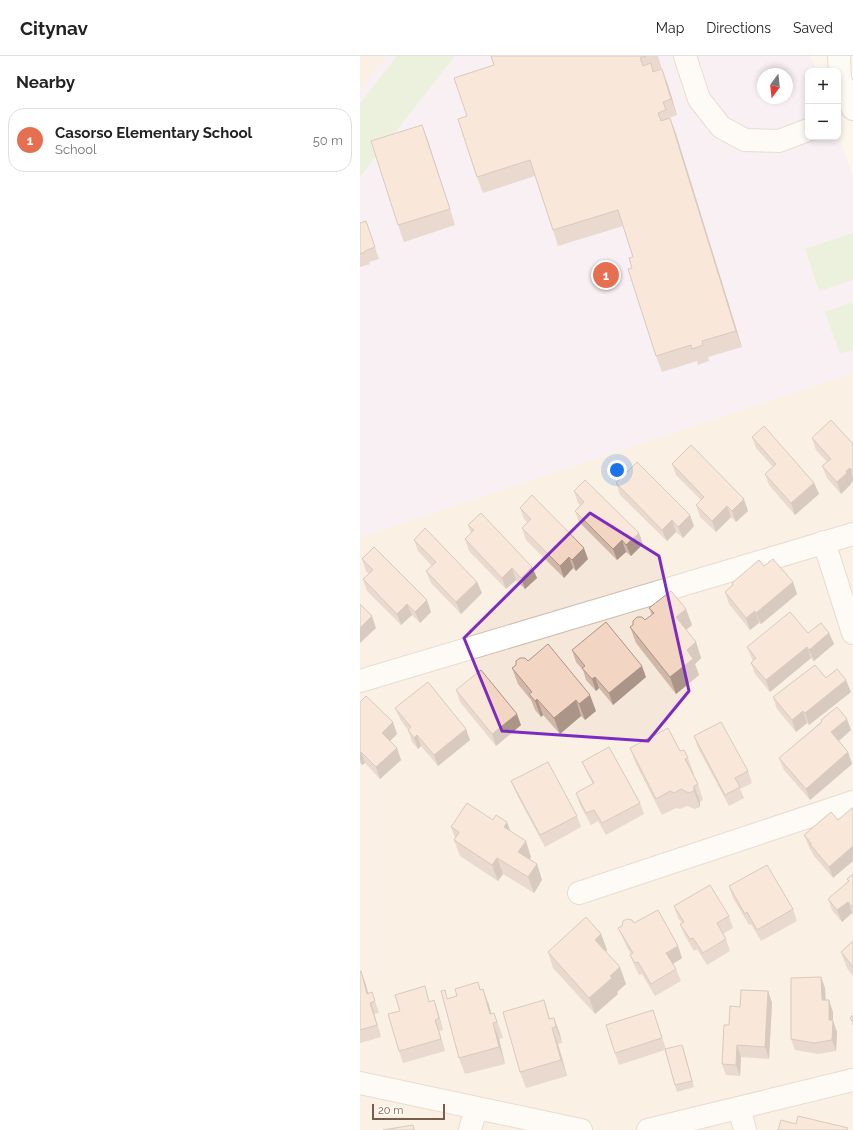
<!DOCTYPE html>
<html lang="en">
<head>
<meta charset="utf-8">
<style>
	:root { --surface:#fff; --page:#f6f6f6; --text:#222; --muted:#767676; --line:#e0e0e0; --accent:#e76f51 }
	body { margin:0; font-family:Raleway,sans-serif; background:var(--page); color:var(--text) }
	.controls { position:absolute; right:12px; top:12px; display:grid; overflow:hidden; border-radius:8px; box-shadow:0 2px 6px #0003 }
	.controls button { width:36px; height:36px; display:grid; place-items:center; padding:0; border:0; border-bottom:1px solid var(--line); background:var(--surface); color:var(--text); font:20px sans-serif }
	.compass { position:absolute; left:397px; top:12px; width:36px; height:36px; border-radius:50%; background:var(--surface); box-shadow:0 2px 6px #0003; rotate:195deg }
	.scale { position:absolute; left:12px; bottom:10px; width:73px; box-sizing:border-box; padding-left:4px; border:2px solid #7a5c4d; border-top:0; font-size:11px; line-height:14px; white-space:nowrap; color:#7a5c4d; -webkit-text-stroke:3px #fffaf3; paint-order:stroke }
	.you { position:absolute; left:257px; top:414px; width:14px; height:14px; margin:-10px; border:3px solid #fff; border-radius:50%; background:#1a73e8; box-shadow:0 0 0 6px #1a73e833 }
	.badge { display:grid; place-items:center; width:26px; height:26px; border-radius:50%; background:var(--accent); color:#fff; font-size:13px; font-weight:700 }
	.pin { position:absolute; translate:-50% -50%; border:2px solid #fff; box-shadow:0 1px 4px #0006 }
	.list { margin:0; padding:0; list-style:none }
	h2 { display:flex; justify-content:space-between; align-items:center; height:52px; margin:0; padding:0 16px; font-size:17px }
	h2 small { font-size:13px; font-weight:400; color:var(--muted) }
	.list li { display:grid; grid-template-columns:26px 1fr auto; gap:12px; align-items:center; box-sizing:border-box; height:64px; margin:0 8px 8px; padding:0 8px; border:1px solid var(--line); border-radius:16px }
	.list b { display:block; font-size:15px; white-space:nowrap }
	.list p { margin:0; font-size:13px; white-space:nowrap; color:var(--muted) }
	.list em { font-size:13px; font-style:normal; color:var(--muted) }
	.map { position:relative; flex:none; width:493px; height:1074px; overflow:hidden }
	header { display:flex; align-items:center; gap:24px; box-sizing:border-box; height:56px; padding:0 20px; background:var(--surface); border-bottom:1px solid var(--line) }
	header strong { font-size:19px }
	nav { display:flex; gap:22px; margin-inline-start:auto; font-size:14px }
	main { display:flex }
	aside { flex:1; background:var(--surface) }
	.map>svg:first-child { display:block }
	.residential { fill:#f5e8da }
	.education { fill:#f3e8fa; fill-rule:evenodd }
	.green { fill:#d8ecc9 }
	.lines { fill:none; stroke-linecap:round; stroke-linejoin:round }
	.minor-casing { stroke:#d1beb0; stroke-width:24 }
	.minor { stroke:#fff; stroke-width:22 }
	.wall { fill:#d1b7a8 }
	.shaded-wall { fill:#aa9588 }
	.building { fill:#f3d5c3; stroke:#aa9588 }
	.marked { fill:none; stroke:#7b2cbf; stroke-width:3; stroke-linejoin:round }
</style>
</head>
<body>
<header>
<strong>Citynav</strong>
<nav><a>Map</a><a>Directions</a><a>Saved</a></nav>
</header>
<main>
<aside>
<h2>Nearby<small></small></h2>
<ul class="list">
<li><span class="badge">1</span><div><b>Casorso Elementary School</b><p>School</p></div><em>50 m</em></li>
</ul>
</aside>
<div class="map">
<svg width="493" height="1074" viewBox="0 0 493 1074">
	<rect width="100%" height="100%" fill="#fdf6ec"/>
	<g class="residential">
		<path d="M0,0H27L0,34Z"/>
		<path d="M493,317V1074H0V481Z"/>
	</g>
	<path class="education" d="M27,0H450L456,15H448V81H478V77L493,121V317L0,481V34ZM403,18H427V42H403Z"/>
	<g class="green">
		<path d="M37,0H95L0,121V47Z"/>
		<path d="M493,177V224L459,235L445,193Z"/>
		<path d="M493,246V294L480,298L465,256Z"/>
	</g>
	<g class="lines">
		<defs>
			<g id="minor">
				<path d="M325,0L339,43L361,71L385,84L419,85L448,74"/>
				<path d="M479,0L480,23L493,53"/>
				<path d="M464,486L493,577"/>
				<path d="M0,625L493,478"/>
				<path d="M219,837L493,746"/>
				<path d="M0,1027L221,1074"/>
				<path d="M379,1052L385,1074"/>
				<path d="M110,1074L116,1052"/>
				<path d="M288,1074L493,1024"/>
			</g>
		</defs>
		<use href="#minor" class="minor-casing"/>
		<use href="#minor" class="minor"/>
	</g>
	<g class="wall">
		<path d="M131,0H298L302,13L294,15L308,29L317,59L309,62H310L316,78L382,291L348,301L349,305L338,309L337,305L302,316L296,300L272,212L273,201L263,170L198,190L193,174L175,120L123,137L117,121L107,60L134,9Z"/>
		<path d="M68,85L95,169L44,186L38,169Z"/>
		<path d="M6,165L19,203L9,206L10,208L0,211V167Z"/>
		<path d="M456,379V378L493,388V425L491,427V428L481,438L467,422L462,410L467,406L456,394L452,382Z"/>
		<path d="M392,381L454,427L459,438L435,459L409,429L405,418L413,411L396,392Z"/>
		<path d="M312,408L388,455L376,466L371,461L356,476L340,461L336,449L341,444L316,419Z"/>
		<path d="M256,427L334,470L323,482L316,476L307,485L260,439Z"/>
		<path d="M214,435L283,488L271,500L266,496L257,504L219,466L215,455L220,449L218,447Z"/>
		<path d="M160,452L228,503L216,515L213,512L204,522L166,484L162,472L168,467L164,463Z"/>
		<path d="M108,469L172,511L177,522L165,533L156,524L146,533L109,495L105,483L111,477Z"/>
		<path d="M54,484L117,526L122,537L101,558L71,527L66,515L72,510L58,495Z"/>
		<path d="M2,503L71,556L60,567L52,559L41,569L7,535L3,523L9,518L6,515Z"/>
		<path d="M404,510L433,526L437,538L401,568L399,567L390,574L369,548L365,536L373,529L372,527Z"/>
		<path d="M289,552L332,569L326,574L336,586L341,602L335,608L339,619L316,638L276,587L270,571L285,564L292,559Z"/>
		<path d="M448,577H469L474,588L454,605L451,602L410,636L395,618L391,607L393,605L392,603L387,591Z"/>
		<path d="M212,594L286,621L253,649L239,632L236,635L226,624L223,614L216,606Z"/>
		<path d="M168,605L236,655L225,664L221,660L200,678L183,659L181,661L175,654L171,644L158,628L152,612L156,609Z"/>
		<path d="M466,622L491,636L449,669L447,667L436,676L417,653L413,641Z"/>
		<path d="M96,634L161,669L136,690L100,646Z"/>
		<path d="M0,646L37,678L30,685L37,692L41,704L20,723L5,707L2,709L0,707Z"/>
		<path d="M35,652L110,684L78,710L61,690L58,693L52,686L48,674L40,663Z"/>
		<path d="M461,664L491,674L479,685L488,696L492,708L450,744L424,714L419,702L461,666Z"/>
		<path d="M334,680L388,715L392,727L380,733L384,742L369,750L338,692Z"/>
		<path d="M270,692L320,695L328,702L334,718H332L338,728L343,744L340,746V751L335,753L327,750L320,753L316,752L302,759L276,708Z"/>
		<path d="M222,706L280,747L284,758L246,779L238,765L231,769L220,749L216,737L233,728L227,717Z"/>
		<path d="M151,725L217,760L221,771L185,791L156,737Z"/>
		<path d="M471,756L473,822L454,800L452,796L449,791L444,779Z"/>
		<path d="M91,771L151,775L171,801L170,803L177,808L182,824L174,837L143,818L138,825L100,800L94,784L95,782Z"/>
		<path d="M493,818V859L492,857L482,866L472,854L468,843L488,826L487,823Z"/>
		<path d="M369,830L433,853L437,865L401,885L391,868L389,869L373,842Z"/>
		<path d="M314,850L369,860L373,872L363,878L366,883L370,895L347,909L337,893L334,895L325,880L320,868L322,867L318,862Z"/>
		<path d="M274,867L318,890L322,902L313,908L316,913L321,925L295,940L282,918L279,919L275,911L270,899H271L263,883L258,872Z"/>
		<path d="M241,878L247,894L246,896L266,928L257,936L258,938L235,958L193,912L188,896Z"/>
		<path d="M493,885V920L487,912L481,896Z"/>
		<path d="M0,915H1L5,926L8,937L12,936L19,957L14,958L21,981L0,987Z"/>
		<path d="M461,921L465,932L466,944L473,956V965L477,976L476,995L458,998L435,994L431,983Z"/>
		<path d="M121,933L129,949L131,958L134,957L140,973L143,982L139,983L145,1008L105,1018L99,1002L88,943Z"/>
		<path d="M408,935L412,947L409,1003L381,1001L380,1020L366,1019L362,1008L369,969L380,951Z"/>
		<path d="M74,944L78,956L83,974L79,975L85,995L43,1007L39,995L40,955Z"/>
		<path d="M293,954L306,993L324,995L334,1031L317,1036L305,994L259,1009L255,997Z"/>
		<path d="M493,959V970L490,962Z"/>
		<path d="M194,962L202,987L198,988L207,1020L166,1032L160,1016L190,963Z"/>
	</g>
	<g class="shaded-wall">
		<path d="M302,13L308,29L317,59L311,43Z"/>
		<path d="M310,62L316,78L382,291L376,275Z"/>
		<path d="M62,69L68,85L95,169L90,153Z"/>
		<path d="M490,412L493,422V425L491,427V428L481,438L477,426Z"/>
		<path d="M454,427L459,438L435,459L431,447Z"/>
		<path d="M384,443L388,455L376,466L372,455Z"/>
		<path d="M367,450L371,461L356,476L352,465Z"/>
		<path d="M330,459L334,470L323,482L318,471Z"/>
		<path d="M312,464L316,476L307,485L302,474Z"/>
		<path d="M279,477L283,488L271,500L266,489Z"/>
		<path d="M262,484L266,496L257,504L253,493Z"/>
		<path d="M224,492L228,503L216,515L212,504Z"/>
		<path d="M209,501L213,512L204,522L200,510Z"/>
		<path d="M172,511L177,522L165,533L161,522Z"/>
		<path d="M152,512L156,524L146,533L142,522Z"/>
		<path d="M117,526L122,537L101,558L96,546Z"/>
		<path d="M433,526L437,538L401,568L396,557Z"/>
		<path d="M67,544L71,556L60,567L55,556Z"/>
		<path d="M47,548L52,559L41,569L37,558Z"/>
		<path d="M326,553L332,569L322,577L316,561Z"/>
		<path d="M395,555L399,567L390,574L386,562Z"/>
		<path d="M12,560L16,572L0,587V572Z"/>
		<path d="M469,577L474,588L454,605L449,594Z"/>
		<path d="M336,586L341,602L335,608L339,619L316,638L310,621L327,594Z"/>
		<path d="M447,591L451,602L410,636L406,624Z"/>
		<path d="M282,610L286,621L253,649L249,637Z"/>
		<path d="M235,621L239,632L236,635L232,623Z"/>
		<path d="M486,624L491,636L449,669L445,657Z"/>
		<path d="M230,639L236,655L225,664L219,648Z"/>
		<path d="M177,643L183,659L181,661L175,645Z"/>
		<path d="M216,644L221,660L200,678L194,662Z"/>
		<path d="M443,655L447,667L436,676L432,664Z"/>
		<path d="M157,658L161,669L136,690L132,678Z"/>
		<path d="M487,663L491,674L475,688L471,676Z"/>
		<path d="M33,666L37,678L26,689L22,677Z"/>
		<path d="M106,673L110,684L78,710L74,699Z"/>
		<path d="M57,679L61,690L58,693L54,682Z"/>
		<path d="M37,692L41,704L20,723L16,711Z"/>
		<path d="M0,696H1L5,707L2,709L0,703Z"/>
		<path d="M488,696L492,708L450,744L446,733Z"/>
		<path d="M334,730L340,746V751L334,735Z"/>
		<path d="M147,766L153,782L144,771Z"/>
		<path d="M166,785L171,801L164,812L158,796Z"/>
		<path d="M493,790V805L473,822L469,811Z"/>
		<path d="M137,802L143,818L138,825L132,809Z"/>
		<path d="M177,808L182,824L174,837L168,821Z"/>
		<path d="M488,846L492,857L482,866L477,854Z"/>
		<path d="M241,878L247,894L241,900L235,884Z"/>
		<path d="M318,890L322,902L311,909L306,897Z"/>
		<path d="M260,911L266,928L257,936L258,938L235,958L229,942L250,920Z"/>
		<path d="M1,915L5,926L21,981L7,938Z"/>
		<path d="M461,921L465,932L466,956L462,944Z"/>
		<path d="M123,933L129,949L134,967L130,958Z"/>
		<path d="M408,935L412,947L409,1003L405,991Z"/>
		<path d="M74,944L78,956L83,974L79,962Z"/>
		<path d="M184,944L189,960L193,972L189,963Z"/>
		<path d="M469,944L473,956V965L477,976L476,995L472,984L469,964Z"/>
		<path d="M194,962L200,978L202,987L196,971Z"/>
		<path d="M75,964L79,975L85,995L81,983Z"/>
		<path d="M133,967L139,983L145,1008L139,991Z"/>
		<path d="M192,972L198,988L207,1020L201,1004Z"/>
		<path d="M322,989L324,995L334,1031L332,1025Z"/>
		<path d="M377,989L381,1001L380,1020L376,1009Z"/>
	</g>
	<g class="building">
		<path d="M131,0H286L280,2L283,10L291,7L293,16L302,13L311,43L303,46L306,54L298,57L301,65L310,62L376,275L342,285L343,289L332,293L331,289L296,300L268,213L272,212L269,202L273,201L258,154L193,174L170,104L117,121L98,63L107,60L94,22L134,9Z"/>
		<path d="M62,69L90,153L38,169L11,85Z"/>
		<path d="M6,165L15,191L5,195V196L0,198V167Z"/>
		<path d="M471,364L493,388V416L490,412L486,415L487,417L477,426L462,410L471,403L452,382L456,378Z"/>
		<path d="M404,370L454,427L431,447L405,418L416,408L392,381Z"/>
		<path d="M331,389L384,443L372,455L367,450L352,465L336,449L344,441L312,408Z"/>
		<path d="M277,406L330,459L318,471L312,464L302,474L256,427Z"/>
		<path d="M225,424L279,477L266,489L262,484L253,493L215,455L224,446L214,435Z"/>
		<path d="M172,439L224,492L212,504L209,501L200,510L162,472L171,463L160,452Z"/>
		<path d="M121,457L172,511L161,522L152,512L142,522L105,483L114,474L108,469Z"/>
		<path d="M65,472L117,526L96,546L66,515L76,506L54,484Z"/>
		<path d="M14,491L67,544L55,556L47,548L37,558L3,523L13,514L2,503Z"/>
		<path d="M413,503L433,526L396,557L395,555L386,562L365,536L373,529L372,527L399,504L404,510Z"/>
		<path d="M311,535L326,553L316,561L336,586L327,594L333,603L310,621L270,571L273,569V565L277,561H282L285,564L294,557L289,552Z"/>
		<path d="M0,548L12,560L0,572Z"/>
		<path d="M430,556L448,577L461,567L469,577L449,594L447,591L406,624L391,607L396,602L387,591Z"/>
		<path d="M246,566L282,610L249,637L235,621L232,623L222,612L225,610L212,594Z"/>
		<path d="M188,588L230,639L219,648L216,644L194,662L177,643L175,645L169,638L172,636L152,612L156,609V605L160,602H165L168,605Z"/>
		<path d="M455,609L466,622L477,613L486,624L445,657L443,655L432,664L413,641Z"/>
		<path d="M121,614L157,658L132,678L96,634Z"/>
		<path d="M68,626L106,673L74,699L57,679L54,682L48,674L51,671L35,652Z"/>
		<path d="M6,640L33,666L22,677L37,692L16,711L1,696H0V646Z"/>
		<path d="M477,651L487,663L471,676L488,696L446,733L419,702L462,666L461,664Z"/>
		<path d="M361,666L388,715L375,722L380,731L365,739L334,680Z"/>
		<path d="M308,672L320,695L324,694L328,702L325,703L338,728L334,730V735L329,737L321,733L314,737L310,735L296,743L270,692Z"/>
		<path d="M249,691L280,747L242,767L234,754L226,757L216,737L234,727L222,706Z"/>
		<path d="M188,706L217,760L180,779L151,725Z"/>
		<path d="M107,747L133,764L136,759L147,766L144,771L166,785L158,796L177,808L168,821L137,802L132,809L94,784L99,776L91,771Z"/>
		<path d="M492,752H493V790L469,811L450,788L451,787L444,779L471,756L478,764Z"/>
		<path d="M407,809L433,853L397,874L387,856L385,858L369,830Z"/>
		<path d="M493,818V852L488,846L477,854L468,843L489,825L487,823Z"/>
		<path d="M350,829L369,860L357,867L366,883L343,897L333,882L330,883L320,868L324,866L314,850Z"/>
		<path d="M298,854L318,890L306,897L316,913L291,928L278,906L275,907L270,899L273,897L258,872L262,870L263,865L267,863L272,864L274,867Z"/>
		<path d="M226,861L241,878L235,884L260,911L250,920L252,922L229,942L188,896Z"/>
		<path d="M493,885V911L481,896Z"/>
		<path d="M0,915H1L7,938L12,936L15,945L10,947L17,969L0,974Z"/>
		<path d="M461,921L462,944H469V964H473L472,984L454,987L431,983V922Z"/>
		<path d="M118,926L120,934L123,933L130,958L134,957L137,966L133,967L139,991L99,1002L81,935L85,934L87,943L97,940L95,933Z"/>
		<path d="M65,930L69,946L74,944L79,962L75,964L81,983L39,995L28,958L40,955L35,939Z"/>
		<path d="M381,934L408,935L405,991L377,989L376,1009L362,1008L364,969H369L370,950L380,951Z"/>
		<path d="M184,944L189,963L194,962L196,971L192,972L201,1004L160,1016L143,956Z"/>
		<path d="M293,954L302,982L255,997L246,969Z"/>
		<path d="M493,959V965L490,962Z"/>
		<path d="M322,989L332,1025L315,1029L305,993Z"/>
		<path d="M438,1060L488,1072L487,1074H418L421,1064L436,1068Z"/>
		<path d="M53,1069L54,1074H23Z"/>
	</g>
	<path d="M0 0H493V1074H0ZM230,457L299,500L329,635L288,685L142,675L104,582Z" fill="#fdf6ec" fill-opacity=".55" fill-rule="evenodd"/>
	<path class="marked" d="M230,457L299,500L329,635L288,685L142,675L104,582Z"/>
</svg>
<div class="controls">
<button>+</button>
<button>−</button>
</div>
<svg class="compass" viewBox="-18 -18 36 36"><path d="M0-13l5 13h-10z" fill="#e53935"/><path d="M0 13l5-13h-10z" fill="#767676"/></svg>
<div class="scale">20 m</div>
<div class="you"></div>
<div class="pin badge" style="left:246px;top:219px">1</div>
</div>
</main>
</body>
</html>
